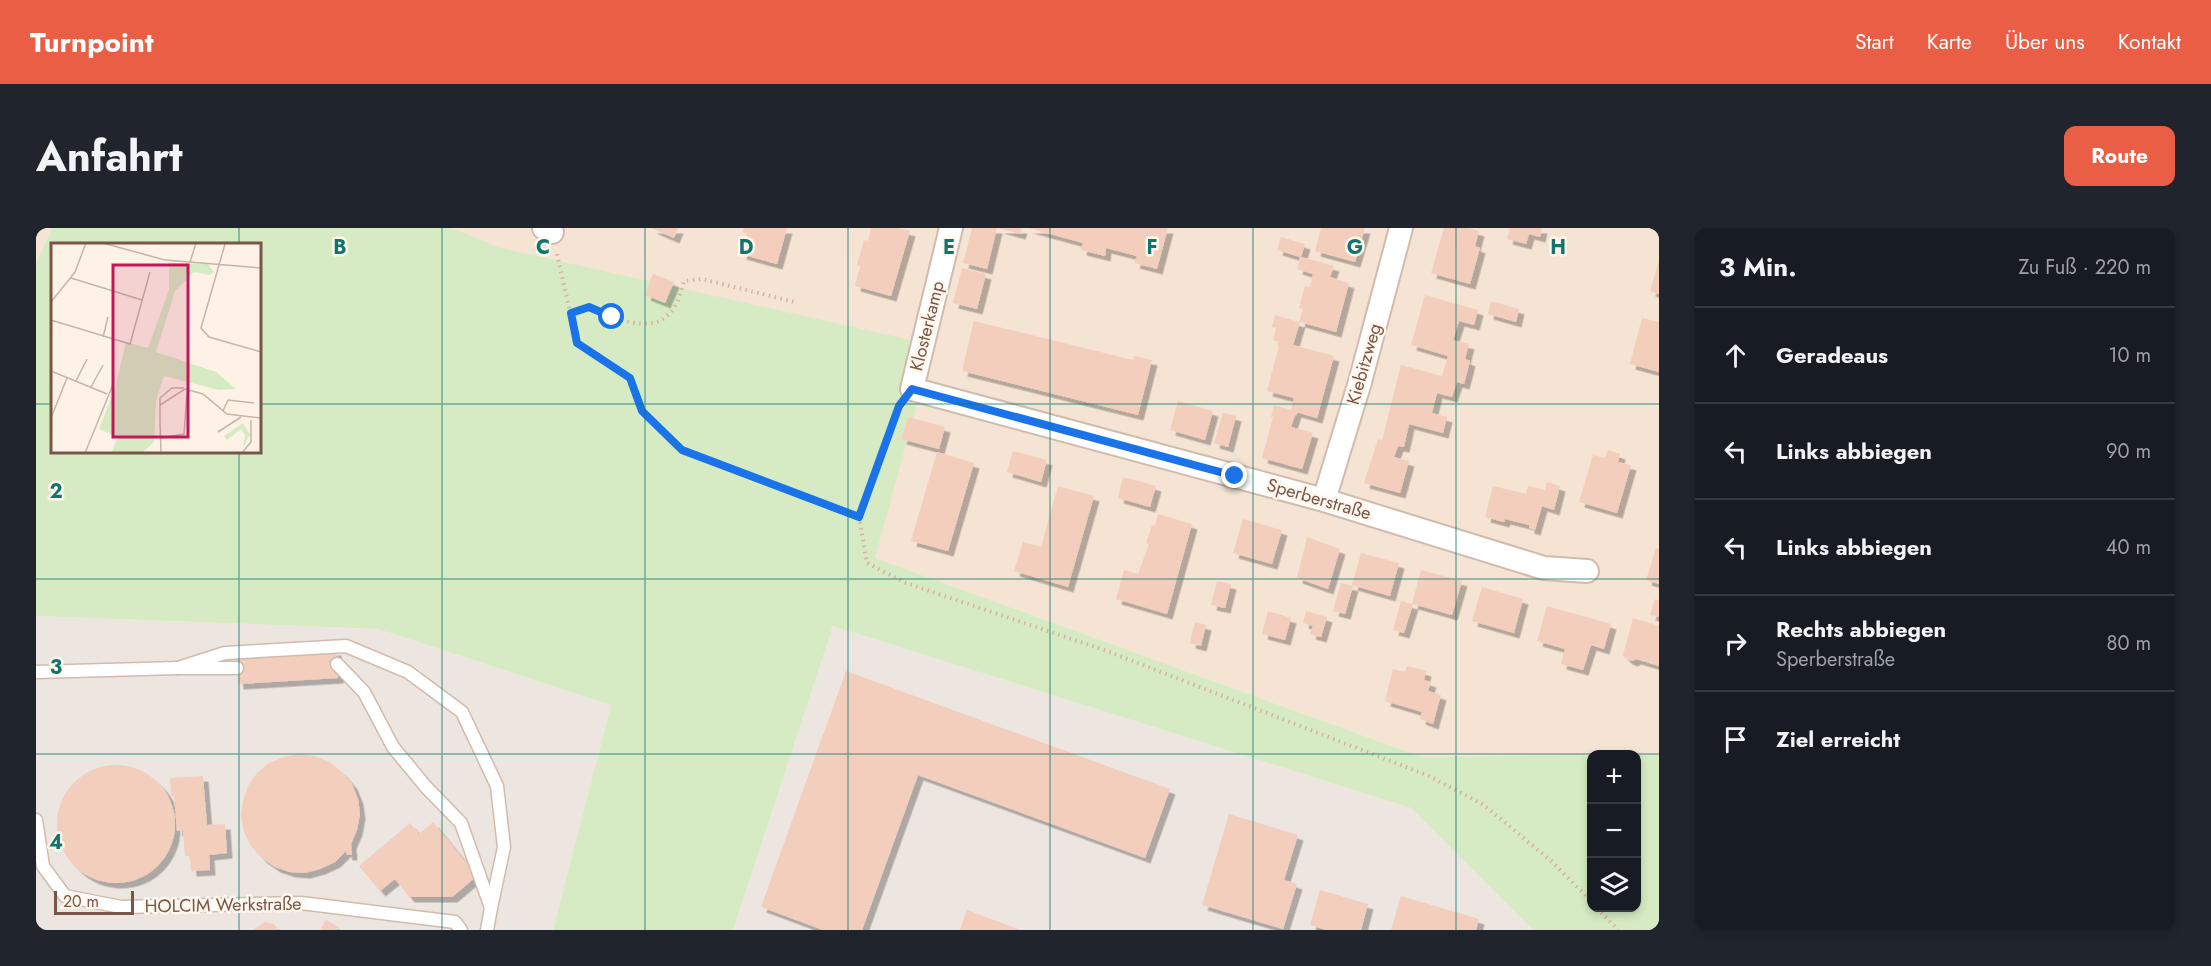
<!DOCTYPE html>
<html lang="de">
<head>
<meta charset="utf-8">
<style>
	:root { --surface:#171b24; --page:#20242c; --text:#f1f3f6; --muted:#9ea1a6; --line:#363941; --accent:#eb5e46 }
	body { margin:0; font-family:Jost,sans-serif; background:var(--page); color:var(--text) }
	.controls { position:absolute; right:18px; bottom:18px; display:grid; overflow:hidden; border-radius:12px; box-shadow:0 3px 9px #0003 }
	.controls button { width:54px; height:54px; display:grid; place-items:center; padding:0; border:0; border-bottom:2px solid var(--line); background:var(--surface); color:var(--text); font:30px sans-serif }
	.scale { position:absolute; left:18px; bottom:15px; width:80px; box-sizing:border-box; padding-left:6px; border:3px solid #775649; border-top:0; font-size:16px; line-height:21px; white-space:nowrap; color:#775649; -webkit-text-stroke:4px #fff6ec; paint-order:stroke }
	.stop { position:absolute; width:18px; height:18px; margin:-14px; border:4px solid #1a73e8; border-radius:50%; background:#fff }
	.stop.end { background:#1a73e8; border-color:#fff; box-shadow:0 2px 6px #0008 }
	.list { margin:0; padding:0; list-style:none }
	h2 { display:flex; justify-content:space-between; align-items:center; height:78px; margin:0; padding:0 24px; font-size:26px }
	h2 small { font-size:20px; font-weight:400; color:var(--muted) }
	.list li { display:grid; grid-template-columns:39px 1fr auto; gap:18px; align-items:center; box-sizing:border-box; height:96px; padding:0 24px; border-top:2px solid var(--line) }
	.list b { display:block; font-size:22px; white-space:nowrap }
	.list p { margin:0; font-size:20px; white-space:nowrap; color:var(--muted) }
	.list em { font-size:20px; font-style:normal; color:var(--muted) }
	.icon { flex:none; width:33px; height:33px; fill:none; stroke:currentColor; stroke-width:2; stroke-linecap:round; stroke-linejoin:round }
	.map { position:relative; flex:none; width:1623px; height:702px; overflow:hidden; border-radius:12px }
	header { display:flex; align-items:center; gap:36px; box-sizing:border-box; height:84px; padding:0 30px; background:var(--accent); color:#fff }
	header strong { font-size:28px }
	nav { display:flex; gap:33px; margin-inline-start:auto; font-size:21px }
	.intro { display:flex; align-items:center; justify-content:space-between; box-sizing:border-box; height:144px; padding:0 36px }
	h1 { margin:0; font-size:42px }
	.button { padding:15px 27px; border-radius:12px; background:var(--accent); color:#fff; font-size:21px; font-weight:700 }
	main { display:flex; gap:36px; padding:0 36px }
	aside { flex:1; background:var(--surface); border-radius:12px; box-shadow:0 3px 9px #0003 }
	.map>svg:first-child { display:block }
	.residential { fill:#f5e3d3 }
	.industrial { fill:#ede5df }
	.green { fill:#d6ebc3; fill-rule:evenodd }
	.building { fill:#f3cebc; filter:url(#shadow) }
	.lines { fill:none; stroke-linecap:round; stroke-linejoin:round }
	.lane-casing { stroke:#d1bbad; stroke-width:15 }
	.street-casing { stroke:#d1bbad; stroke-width:26 }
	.path { stroke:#d9b19e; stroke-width:4; stroke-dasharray:1.5 4.5; stroke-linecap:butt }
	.lane { stroke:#fff; stroke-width:12 }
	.street { stroke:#fff; stroke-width:22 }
	.route { stroke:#1a73e8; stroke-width:8 }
	.grid { fill:none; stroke:#0f766e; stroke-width:1.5; stroke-opacity:0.55 }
	.labels { text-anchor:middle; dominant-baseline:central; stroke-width:5; stroke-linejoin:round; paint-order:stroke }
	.street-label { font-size:18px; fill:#775649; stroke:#fff6ec }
	.inset-road { fill:none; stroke:#c7b4a7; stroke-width:1.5 }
	.view { fill:#c2185b; fill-opacity:0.15; stroke:#c2185b; stroke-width:3 }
	.inset-edge { fill:none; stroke:#775649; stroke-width:3 }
	.grid-label { font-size:20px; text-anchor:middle; font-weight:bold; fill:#0f766e; stroke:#fff6ec; stroke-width:5; stroke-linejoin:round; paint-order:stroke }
</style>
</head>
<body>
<header>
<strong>Turnpoint</strong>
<nav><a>Start</a><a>Karte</a><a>Über uns</a><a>Kontakt</a></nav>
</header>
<div class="intro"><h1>Anfahrt</h1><a class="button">Route</a></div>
<main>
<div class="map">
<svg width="1623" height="702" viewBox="0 0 1623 702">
	<defs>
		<filter id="shadow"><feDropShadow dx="5.5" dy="5.5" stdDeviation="0" flood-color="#0004"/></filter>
	</defs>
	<rect width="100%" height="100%" fill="#fdf2e5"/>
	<g class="residential">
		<path d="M0,0H16L0,35Z"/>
		<path d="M416,0H1623V527L1386,529L839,330L465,20Z"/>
	</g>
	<g class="industrial">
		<path d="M0,388L342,401L575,477L517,702H0Z"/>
		<path d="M797,398L1375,580L1497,702H697Z"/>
	</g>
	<path class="green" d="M16,0H416L465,20L897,117L839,330L1386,529L1555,527L1556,680H1600L1601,527H1623V702H1497L1375,580L797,398L697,702H517L575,477L342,401L0,388V35ZM16,16H224V224H16Z"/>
	<g class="building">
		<path d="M615,0H642L638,10Z"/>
		<path d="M708,0H751L741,36L705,26L711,6L707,4Z"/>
		<path d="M835,0H862L874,3L855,68L819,58L824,38L821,37L828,12L832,13Z"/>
		<path d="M936,0H961L951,41L927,35Z"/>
		<path d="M962,0H986L984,6Z"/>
		<path d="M992,0H1132L1121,41L1098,35L1101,28L1070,20L1069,28L1045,22L1047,15Z"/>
		<path d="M1285,0H1329L1319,34L1279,23Z"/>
		<path d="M1408,0H1432L1443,3L1439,18L1444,20L1434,56L1395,45Z"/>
		<path d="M1474,0H1506L1504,9L1493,6L1490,16L1471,11Z"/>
		<path d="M1245,9L1269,16L1265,29L1298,38L1294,49L1313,55L1300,104L1264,94L1257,117L1298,128L1281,190L1260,184L1255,199L1277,205L1266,241L1226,230L1237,189H1235L1238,177L1255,182L1258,170L1231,163L1244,114L1237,112L1240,100L1236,99L1239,87L1263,94L1267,81L1263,80L1269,58L1274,59L1277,46L1261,41L1264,29L1241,22Z"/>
		<path d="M1623,33V66L1614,63Z"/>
		<path d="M926,40L950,46L941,81L917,75Z"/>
		<path d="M617,46L638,54L629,75L609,67Z"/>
		<path d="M1389,67L1442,82L1438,97L1423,93L1417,112L1433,116L1429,131L1434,133L1428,156L1421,154L1416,169L1401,165L1396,185L1411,189L1407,205L1373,196L1368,219L1362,218L1358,229L1373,233L1364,265L1328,255L1342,211L1346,212L1365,137L1406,148L1412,128L1375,117Z"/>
		<path d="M1455,73L1483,81L1480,94L1452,86Z"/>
		<path d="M1606,90L1623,94V144L1594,136Z"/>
		<path d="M938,93L1097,132L1098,128L1116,132L1102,187L926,143Z"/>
		<path d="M1142,173L1177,183L1169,212L1134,202Z"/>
		<path d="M1187,185L1200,188L1192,219L1178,215Z"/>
		<path d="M872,189L909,199L903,221L865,211Z"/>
		<path d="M1572,222L1584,226L1582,234L1595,237L1581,285L1543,274L1557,227L1569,230Z"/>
		<path d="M977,223L1011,232L1005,254L971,244Z"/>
		<path d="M901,224L938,235L912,323L875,313Z"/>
		<path d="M1087,249L1120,258L1114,279L1082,270Z"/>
		<path d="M1511,254L1524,258L1518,282L1506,278L1499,302L1493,300V297L1469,291L1468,294L1449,289L1457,258L1490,266L1492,258L1509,262Z"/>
		<path d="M1022,258L1058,268L1032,359L978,343L987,314L1005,319Z"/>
		<path d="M1122,286L1156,296L1131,386L1080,371L1088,342L1102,346L1113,316L1110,315L1116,297L1119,298Z"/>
		<path d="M1207,291L1246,302L1236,336L1197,325Z"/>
		<path d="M1271,309L1304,321L1292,361L1261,350Z"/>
		<path d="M1620,320L1623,321V356L1610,352Z"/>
		<path d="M1325,325L1363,335L1354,368L1316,357Z"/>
		<path d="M1385,342L1426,353L1416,387L1377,376L1368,405L1357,402L1365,373L1376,376Z"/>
		<path d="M1181,353L1195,356L1189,380L1175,377Z"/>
		<path d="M1305,355L1317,358L1309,386L1297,383Z"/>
		<path d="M1446,359L1487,371L1478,405L1436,393Z"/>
		<path d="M1619,371L1623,373V389L1614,387Z"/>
		<path d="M1511,378L1575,396L1568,421L1555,417L1547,442L1525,436L1529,421L1501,413Z"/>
		<path d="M1232,383L1255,390L1249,412L1226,406Z"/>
		<path d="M1270,383L1291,389L1285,409L1274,406L1277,398L1267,395Z"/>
		<path d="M1597,390L1623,398V438L1600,431L1596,433L1591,431L1587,427Z"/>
		<path d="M1159,394L1170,397L1165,418L1154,415Z"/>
		<path d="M300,422L302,450L202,456L200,428Z"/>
		<path d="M1371,438L1390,443L1388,452L1395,454L1392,463L1405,467L1397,496L1384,491L1386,484L1349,473L1357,441L1369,444Z"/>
		<path d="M810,443L1134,561L1109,630L882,547L826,702H787L725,679Z"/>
		<path d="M263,526L279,528L294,534L306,544L316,556L322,571L324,586L321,602L315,616L316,627H311L310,623L299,634L284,641L269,645L254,644L239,639L226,630L215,618L208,604L205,588L207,573L212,558L221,545L233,535L248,529Z"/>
		<circle cx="80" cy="596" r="59"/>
		<path d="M167,548L171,597L189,596L191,625L173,627L174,642L155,643L154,628H149L147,602L141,603L138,568H135L134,550Z"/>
		<path d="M1193,586L1262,607L1248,652L1261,656L1247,701L1166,677Z"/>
		<path d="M397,594L441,648L416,669H373L359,651L344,663L323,638L374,595L383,606Z"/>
		<path d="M1284,662L1332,676L1325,702H1291L1274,697Z"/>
		<path d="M1365,668L1443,691L1440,702H1355Z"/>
		<path d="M931,682L985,702H924Z"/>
		<path d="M290,692L303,699L301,702H284Z"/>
		<path d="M229,694L238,696L243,702H217Z"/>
	</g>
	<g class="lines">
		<defs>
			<g id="lane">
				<path d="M301,436L328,464L357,519L390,559L425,595L455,680L451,702"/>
				<path d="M142,440L189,425L310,418L372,444L426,484L461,558L468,619L455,680"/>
				<path d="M0,444L142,440H201"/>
				<path d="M0,592L7,638L29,668L85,679L265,675L419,694L425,702"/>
			</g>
			<g id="street">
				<path d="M508,0L516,4"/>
				<path d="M915,0L876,161L1288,272L1508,340L1551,343"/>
				<path d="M1288,272L1324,154L1365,0"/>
			</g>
		</defs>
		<use href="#lane" class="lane-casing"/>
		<use href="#street" class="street-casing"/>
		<g class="path">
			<path d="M521,26L541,115L594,150L606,183L646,222L823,289"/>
			<path d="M535,85L553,79C574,88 612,107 632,87C641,79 645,64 648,53L666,51L759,74"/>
			<path d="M862,181L823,289L831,335L870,355L1071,423L1393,548L1448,577L1515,633L1556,674"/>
			<path d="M1561,680L1582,702"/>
		</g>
		<use href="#lane" class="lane"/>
		<use href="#street" class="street"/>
	</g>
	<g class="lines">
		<path class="route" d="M576,89L553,79L535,85L541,115L594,150L606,183L646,222L823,289L863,178L876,161L1199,248"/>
	</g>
	<path class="grid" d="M203,0V16M406,0V702M609,0V702M812,0V702M1014,0V702M1217,0V702M1420,0V702M0,176H16M224,176H1623M203,224V702M0,351H1623M0,526H1556M1556,526H1600M1600,526H1623"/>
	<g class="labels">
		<g class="street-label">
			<text transform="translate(891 98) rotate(-76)">Klosterkamp</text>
			<text transform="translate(1328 136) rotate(-74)">Kiebitzweg</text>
			<text transform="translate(1283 271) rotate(16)">Sperberstraße</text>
			<text transform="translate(187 677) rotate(-1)">HOLCIM Werkstraße</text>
		</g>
	</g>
	<g transform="translate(15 15)">
		<rect width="210" height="210" fill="#fdf2e5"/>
		<path d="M118,20L157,21L163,29L159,32L143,29L124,48L105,109L165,129L185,146L168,147L113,133L105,158L103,199L91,210H60L67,194L48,186L64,145L75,99L97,105L118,47ZM192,180L199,191L192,205L194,192L190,186L176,197L173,193Z" fill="#d6ebc3"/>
		<path class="inset-road" d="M52,0L114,17L210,25M171,0H196M174,1L150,85L158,94L210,109M139,19L145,0M20,35L91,57M0,59L24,29L35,0M0,77L79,101L99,29M52,94L57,74M0,128L56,151M25,138L36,116M40,144L52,122M109,162L134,146L152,151L176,171L210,175M172,168L177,157L203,160M0,175L16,135M109,178L110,210M109,179V155L121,145H133M167,189L190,174M109,195L133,191L136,150L140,147M34,210L63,139M191,210L200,199V177"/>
		<path class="view" d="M62,22H137V194H62Z"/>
		<rect width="210" height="210" class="inset-edge"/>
	</g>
	<g class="grid-label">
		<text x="304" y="26">B</text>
		<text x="507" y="26">C</text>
		<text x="710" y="26">D</text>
		<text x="913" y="26">E</text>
		<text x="1116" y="26">F</text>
		<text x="1319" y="26">G</text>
		<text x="1522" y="26">H</text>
		<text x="20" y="270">2</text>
		<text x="20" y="446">3</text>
		<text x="20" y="621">4</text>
	</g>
</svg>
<div class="controls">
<button>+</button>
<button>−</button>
<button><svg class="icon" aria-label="layers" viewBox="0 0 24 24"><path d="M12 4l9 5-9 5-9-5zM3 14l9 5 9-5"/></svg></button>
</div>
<div class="scale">20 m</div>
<div class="stop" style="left:576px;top:89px"></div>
<div class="stop end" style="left:1199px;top:248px"></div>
</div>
<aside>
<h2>3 Min.<small>Zu Fuß · 220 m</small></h2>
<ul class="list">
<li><svg class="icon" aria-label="ahead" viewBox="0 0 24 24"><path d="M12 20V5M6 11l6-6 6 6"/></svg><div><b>Geradeaus</b></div><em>10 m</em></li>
<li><svg class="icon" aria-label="left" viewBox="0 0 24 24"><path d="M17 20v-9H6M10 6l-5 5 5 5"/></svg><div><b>Links abbiegen</b></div><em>90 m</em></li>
<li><svg class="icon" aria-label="left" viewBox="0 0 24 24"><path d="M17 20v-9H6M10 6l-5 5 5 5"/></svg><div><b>Links abbiegen</b></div><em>40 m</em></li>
<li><svg class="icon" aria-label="right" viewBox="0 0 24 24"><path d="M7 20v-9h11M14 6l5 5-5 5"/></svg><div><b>Rechts abbiegen</b><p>Sperberstraße</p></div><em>80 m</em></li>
<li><svg class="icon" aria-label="arrive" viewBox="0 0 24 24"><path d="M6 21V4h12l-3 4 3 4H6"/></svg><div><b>Ziel erreicht</b></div></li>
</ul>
</aside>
</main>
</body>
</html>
